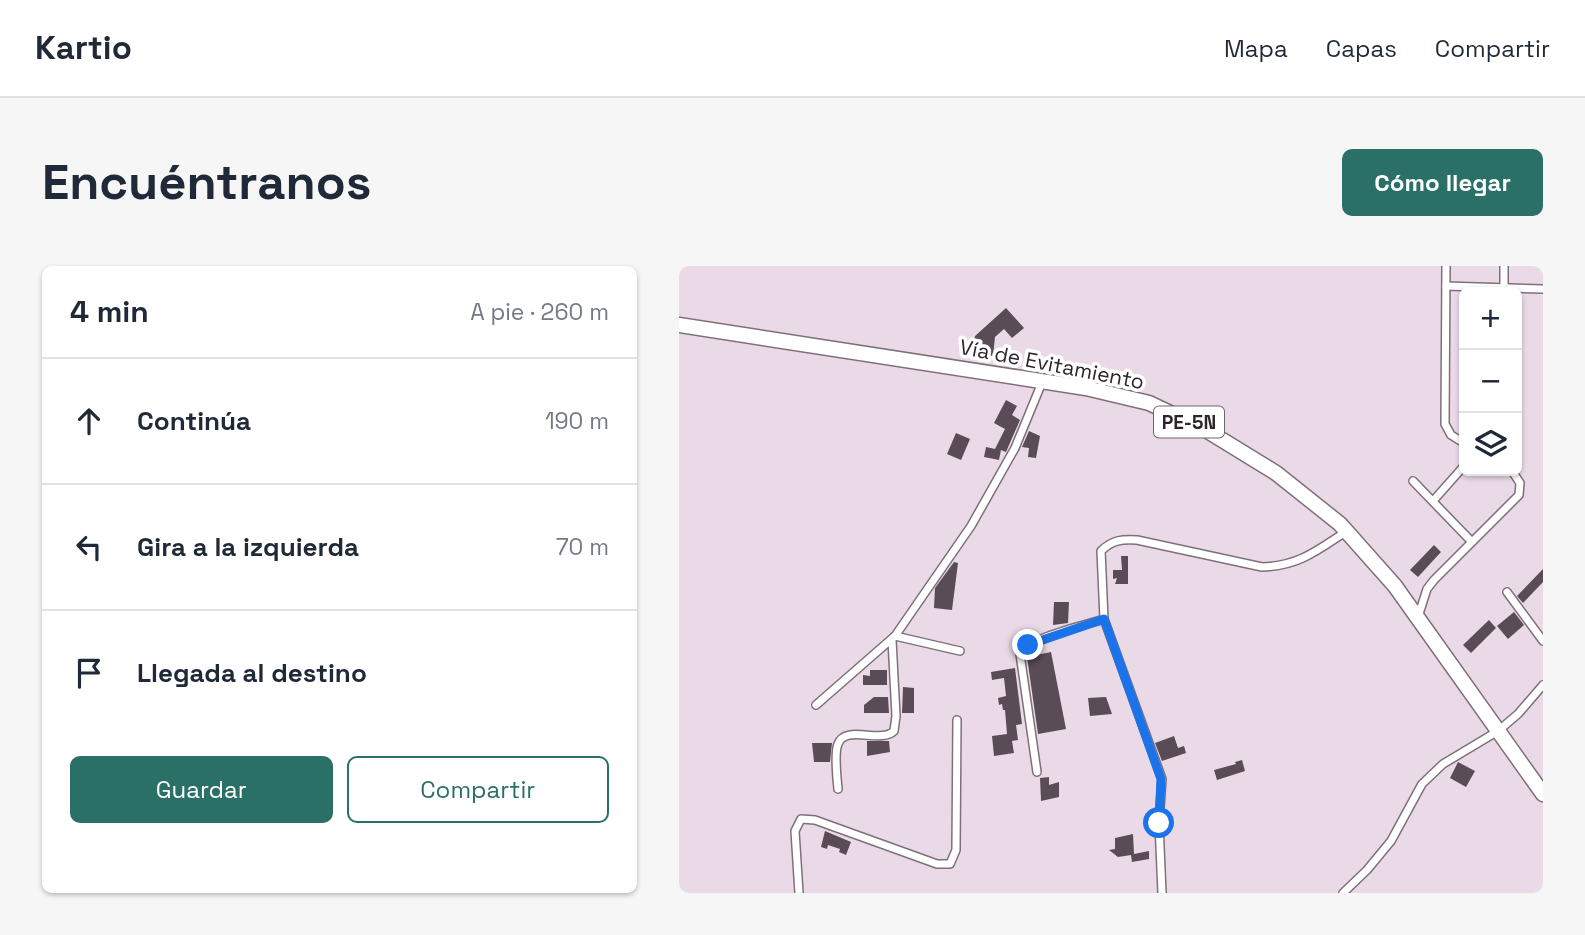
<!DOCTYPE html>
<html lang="es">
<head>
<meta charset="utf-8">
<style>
	:root { --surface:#fff; --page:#f6f6f7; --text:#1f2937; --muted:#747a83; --line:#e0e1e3; --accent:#2a7066 }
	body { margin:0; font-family:"Space Grotesk",sans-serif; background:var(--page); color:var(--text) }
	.controls { position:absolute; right:21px; top:21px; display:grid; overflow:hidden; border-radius:10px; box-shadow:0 2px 5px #0004 }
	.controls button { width:63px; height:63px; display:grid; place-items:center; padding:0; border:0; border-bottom:2px solid var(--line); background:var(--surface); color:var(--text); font:35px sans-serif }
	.stop { position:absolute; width:21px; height:21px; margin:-16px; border:5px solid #1a73e8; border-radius:50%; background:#fff }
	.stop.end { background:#1a73e8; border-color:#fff; box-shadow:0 2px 7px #0008 }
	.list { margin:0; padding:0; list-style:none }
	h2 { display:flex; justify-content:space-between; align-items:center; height:91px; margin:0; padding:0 28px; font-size:30px }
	h2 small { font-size:23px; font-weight:400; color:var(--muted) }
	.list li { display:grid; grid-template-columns:46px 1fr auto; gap:21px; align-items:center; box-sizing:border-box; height:126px; padding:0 28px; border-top:2px solid var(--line) }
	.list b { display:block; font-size:26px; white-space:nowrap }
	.list em { font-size:23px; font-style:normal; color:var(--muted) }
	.actions { display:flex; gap:14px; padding:21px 28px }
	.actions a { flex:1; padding:16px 0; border:2px solid var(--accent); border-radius:10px; text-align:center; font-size:24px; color:var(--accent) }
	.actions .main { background:var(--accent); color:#fff }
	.icon { flex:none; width:38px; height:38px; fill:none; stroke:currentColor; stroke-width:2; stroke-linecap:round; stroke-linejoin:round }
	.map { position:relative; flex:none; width:864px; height:627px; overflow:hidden; border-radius:10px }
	header { display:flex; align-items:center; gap:42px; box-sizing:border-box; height:98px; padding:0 35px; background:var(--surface); border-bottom:2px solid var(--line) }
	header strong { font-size:33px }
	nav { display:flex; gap:38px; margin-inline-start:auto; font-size:24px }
	.intro { display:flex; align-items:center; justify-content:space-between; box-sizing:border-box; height:168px; padding:0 42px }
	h1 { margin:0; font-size:49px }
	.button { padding:18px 32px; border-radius:10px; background:var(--accent); color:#fff; font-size:24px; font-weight:700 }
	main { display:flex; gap:42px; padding:0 42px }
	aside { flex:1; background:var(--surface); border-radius:10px; box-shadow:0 2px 5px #0004 }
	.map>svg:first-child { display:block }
	.building { fill:#5a4c57 }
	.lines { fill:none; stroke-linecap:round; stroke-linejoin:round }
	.street-casing { stroke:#7e707b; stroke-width:10 }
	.highway-casing { stroke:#7e707b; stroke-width:17 }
	.street { stroke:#fff; stroke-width:7 }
	.highway { stroke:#fff; stroke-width:14 }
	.route { stroke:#1a73e8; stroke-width:9 }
	.labels { text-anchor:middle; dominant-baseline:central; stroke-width:7; stroke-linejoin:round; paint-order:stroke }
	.shield { fill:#fff; stroke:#6b676b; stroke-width:2 }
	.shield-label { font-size:19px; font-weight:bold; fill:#2c262b }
	.street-label { font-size:21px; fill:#2c262b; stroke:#fff }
</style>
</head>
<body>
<header>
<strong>Kartio</strong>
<nav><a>Mapa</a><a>Capas</a><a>Compartir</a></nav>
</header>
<div class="intro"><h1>Encuéntranos</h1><a class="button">Cómo llegar</a></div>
<main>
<aside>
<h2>4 min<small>A pie · 260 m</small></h2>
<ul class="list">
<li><svg class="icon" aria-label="ahead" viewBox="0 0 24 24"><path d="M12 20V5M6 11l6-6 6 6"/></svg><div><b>Continúa</b></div><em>190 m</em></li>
<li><svg class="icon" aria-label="left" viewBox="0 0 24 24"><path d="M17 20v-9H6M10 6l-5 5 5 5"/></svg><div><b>Gira a la izquierda</b></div><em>70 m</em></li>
<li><svg class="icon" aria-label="arrive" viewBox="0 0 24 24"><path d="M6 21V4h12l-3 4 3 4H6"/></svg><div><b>Llegada al destino</b></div></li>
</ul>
<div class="actions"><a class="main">Guardar</a><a>Compartir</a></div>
</aside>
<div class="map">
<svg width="864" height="627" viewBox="0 0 864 627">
	<rect width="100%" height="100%" fill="#eadae7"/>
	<g class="building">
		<path d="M327,42L345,62L333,72L325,63L316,71L314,90L293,87L296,70Z"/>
		<path d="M327,134L338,140L333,149L341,154L327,186L322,184L320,194L305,191L307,181L316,183L326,163L315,157Z"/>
		<path d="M350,165L361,170L357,192L349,191L350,182L343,181Z"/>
		<path d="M277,167L291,173L282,194L268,188Z"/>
		<path d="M755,279L762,286L739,311L731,304Z"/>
		<path d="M442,290H449V318H436L438,312L434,313V304H443Z"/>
		<path d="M275,296L279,297L273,344L255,342L256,322Z"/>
		<path d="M864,303V316L844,337L838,330Z"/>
		<path d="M375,336H390L389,357L374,359Z"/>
		<path d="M835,346L845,359L829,373L818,360Z"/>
		<path d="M810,354L817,362L792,387L784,379Z"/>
		<path d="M372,386L387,463L359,468L348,391Z"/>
		<path d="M336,402L343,458L337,459L339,474L333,475L335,487L315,490L313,470L328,468L326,444H324L323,438L320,439L319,432L327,430L325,412L313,414L312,406Z"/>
		<path d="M191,404H208V419H184V409L191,410Z"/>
		<path d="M224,421L235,422V447H223Z"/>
		<path d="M195,431H209L210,447H185V439Z"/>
		<path d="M427,431L433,448L411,450L409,432Z"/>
		<path d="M495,470L499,482L505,480L507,487L483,495L476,477Z"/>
		<path d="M188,475H210L211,486L188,490Z"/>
		<path d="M133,477H153L151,496H135Z"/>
		<path d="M563,494L566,505L538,514L535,504L557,498L556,496Z"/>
		<path d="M779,496L796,505L787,521L771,512Z"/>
		<path d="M370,511V519L380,516V531L362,535L361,512Z"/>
		<path d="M146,565L172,576L167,589L160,586L161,583L149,579L148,583L142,581Z"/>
		<path d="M454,568L455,588L470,585V593L453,596L452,589L439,591L430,584L436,583V572Z"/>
	</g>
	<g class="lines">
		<defs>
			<g id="street">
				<path d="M767,0L766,158L772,169L785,177"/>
				<path d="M767,20L864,23"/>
				<path d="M825,26V0"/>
				<path d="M734,215L792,275"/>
				<path d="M754,235L785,200"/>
				<path d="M828,326L864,375"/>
				<path d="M739,351L748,323L755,314L840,229L841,217L833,205"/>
				<path d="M216,370L281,385"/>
				<path d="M137,439L216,370L292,260L336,182L364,114"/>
				<path d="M358,506L341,388C348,372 407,359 425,353"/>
				<path d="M159,523C158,512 155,487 159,478C166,458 202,478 215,465L217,450L213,374"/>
				<path d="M120,627L116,565L122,553L136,554L258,598H271L277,584L278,454"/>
				<path d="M483,627L480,557L483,513L425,353L422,285C433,274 443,273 458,274L583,301C620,300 639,284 668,265"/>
				<path d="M664,627L688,604L712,575L743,518L764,498L819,465L839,448L864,419"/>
			</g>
			<path id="highway" d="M0,59L407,122L470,137L527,164L597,207L661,258L716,320L864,528"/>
		</defs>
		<use href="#street" class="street-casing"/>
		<use href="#highway" class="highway-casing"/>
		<use href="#street" class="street"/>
		<use href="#highway" class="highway"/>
	</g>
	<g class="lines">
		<path class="route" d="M349,379L425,353L482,513L480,557"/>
	</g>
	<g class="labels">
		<rect class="shield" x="475" y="140.5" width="70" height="31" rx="5"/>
		<g class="shield-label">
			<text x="510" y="156">PE-5N</text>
		</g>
		<g class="street-label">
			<text transform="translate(373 98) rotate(11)">Vía de Evitamiento</text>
		</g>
	</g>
</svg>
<div class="controls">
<button>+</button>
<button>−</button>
<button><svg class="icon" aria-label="layers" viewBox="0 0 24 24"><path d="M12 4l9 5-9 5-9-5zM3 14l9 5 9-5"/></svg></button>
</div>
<div class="stop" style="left:480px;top:557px"></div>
<div class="stop end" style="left:349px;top:379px"></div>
</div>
</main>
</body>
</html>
